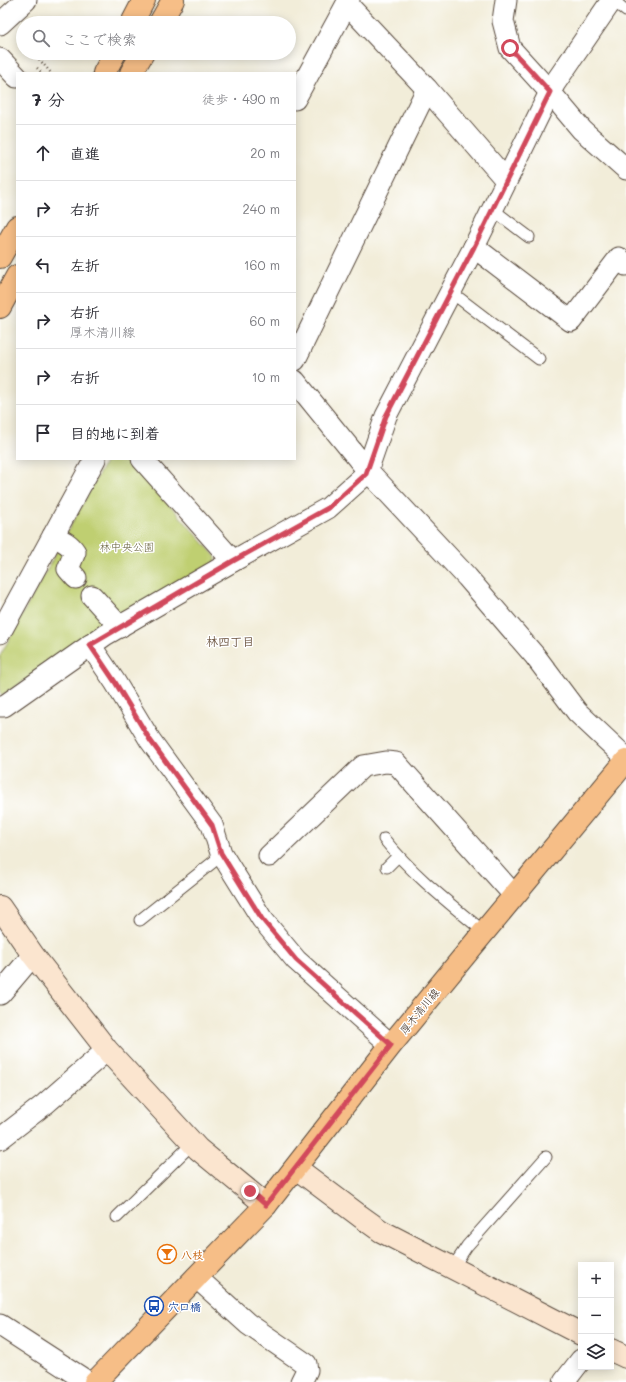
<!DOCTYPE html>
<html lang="ja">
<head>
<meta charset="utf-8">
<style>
	:root { --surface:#fff; --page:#f7f7f7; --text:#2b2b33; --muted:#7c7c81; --line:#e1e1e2 }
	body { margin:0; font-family:Mali,"Klee One",sans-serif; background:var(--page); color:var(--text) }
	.controls { position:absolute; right:12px; bottom:12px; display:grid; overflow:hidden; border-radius:0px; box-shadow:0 2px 10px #0003 }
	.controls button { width:36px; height:36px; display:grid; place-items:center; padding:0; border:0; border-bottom:1px solid var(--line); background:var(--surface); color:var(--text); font:20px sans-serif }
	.stop { position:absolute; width:12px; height:12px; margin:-9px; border:3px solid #d1495b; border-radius:50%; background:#fff }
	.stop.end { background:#d1495b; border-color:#fff; box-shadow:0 1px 4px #0008 }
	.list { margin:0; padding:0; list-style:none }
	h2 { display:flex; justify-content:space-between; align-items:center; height:52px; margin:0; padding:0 16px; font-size:17px }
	h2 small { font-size:13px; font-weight:400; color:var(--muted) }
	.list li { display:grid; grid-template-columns:26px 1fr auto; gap:12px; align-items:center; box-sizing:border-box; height:56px; padding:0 16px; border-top:1px solid var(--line) }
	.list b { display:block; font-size:15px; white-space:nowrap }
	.list p { margin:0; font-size:13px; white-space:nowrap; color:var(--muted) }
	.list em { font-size:13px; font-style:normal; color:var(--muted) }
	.icon { flex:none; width:22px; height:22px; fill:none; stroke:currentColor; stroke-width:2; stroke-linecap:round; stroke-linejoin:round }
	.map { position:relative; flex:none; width:626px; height:1382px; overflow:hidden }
	.search { position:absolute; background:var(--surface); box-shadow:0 2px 10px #0003; left:16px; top:16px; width:280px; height:44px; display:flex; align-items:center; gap:10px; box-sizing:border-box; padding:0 14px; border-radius:22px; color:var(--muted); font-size:15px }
	.panel { position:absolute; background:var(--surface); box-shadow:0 2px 10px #0003; left:16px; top:72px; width:280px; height:388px; border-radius:0px }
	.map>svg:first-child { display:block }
	.green { fill:#bfcf71; stroke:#7d7c48 }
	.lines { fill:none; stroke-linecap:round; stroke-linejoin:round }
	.lane-casing { stroke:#56473a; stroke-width:13 }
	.street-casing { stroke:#56473a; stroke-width:23 }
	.secondary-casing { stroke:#56473a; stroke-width:24 }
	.primary-casing { stroke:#56473a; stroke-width:24 }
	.highway-casing { stroke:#56473a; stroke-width:24 }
	.path { stroke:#56473a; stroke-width:2.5; stroke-dasharray:1 3; stroke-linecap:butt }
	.lane { stroke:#fff; stroke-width:11 }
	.street { stroke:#fff; stroke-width:21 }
	.secondary { stroke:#fbe5cf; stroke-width:22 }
	.primary { stroke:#f6be87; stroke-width:22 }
	.highway { stroke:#f6be87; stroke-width:22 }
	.route { stroke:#d1495b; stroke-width:5 }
	.labels { text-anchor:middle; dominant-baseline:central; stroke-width:3; stroke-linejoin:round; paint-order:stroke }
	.park-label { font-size:11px; fill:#635c37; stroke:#fff }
	.street-label { font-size:11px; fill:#3b2a1e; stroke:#fff }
	.food-label { font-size:11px; font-weight:bold; fill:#c56008; stroke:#fff; text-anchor:start }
	.transit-label { font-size:11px; font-weight:bold; fill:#164399; stroke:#fff; text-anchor:start }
	.neighbourhood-label { font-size:12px; font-weight:bold; fill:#6c5440; stroke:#fff }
</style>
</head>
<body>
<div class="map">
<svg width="626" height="1382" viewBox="0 0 626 1382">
	<rect width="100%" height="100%" fill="#fff"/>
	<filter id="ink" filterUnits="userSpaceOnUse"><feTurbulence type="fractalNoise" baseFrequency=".025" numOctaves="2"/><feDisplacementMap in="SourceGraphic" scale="8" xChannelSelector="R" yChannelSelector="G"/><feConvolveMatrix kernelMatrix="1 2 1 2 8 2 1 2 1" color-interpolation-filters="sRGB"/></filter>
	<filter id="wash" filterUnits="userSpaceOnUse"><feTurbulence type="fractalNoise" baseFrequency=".012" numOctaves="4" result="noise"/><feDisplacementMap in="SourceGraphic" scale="16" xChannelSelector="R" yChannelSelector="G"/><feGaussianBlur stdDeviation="0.9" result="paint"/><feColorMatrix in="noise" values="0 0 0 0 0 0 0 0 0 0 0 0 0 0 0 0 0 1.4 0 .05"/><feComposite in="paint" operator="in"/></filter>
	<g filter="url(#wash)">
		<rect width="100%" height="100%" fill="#f2edd9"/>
		<path class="green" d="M107,459H129L216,557L214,564L2,695L0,694V656Z"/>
	</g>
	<g filter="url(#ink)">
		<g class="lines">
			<defs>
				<g id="lane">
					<path d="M613,0L626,11"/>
					<path d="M492,209L529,237"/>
					<path d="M451,292L539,359"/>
					<path d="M384,839C413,875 449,903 484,932"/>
					<path d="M387,867L398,856"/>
					<path d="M140,920L222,855"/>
					<path d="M117,1217L193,1143"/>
					<path d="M453,1267L467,1246L546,1157"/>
				</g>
				<g id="street">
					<path d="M506,0L503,21L510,48L550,92L582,130L626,169"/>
					<path d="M347,4L427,89L506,180"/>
					<path d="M0,24L26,0"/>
					<path d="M0,59L17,77"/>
					<path d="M295,99L349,0"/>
					<path d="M474,247L571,321L619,258L626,265"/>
					<path d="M295,360L427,89"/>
					<path d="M295,381L368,471L467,577L535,656L577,712L626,758"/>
					<path d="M142,459L233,561"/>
					<path d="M53,536C62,540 70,544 75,552L68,569L76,578"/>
					<path d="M92,596L120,627"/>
					<path d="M0,633L95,459"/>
					<path d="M90,645L115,682L150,740L212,825L221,853L262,919L296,960L391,1045"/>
					<path d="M0,706H4L105,635L233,561L328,508L366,474L386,416L474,247L550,92L555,83L612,0"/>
					<path d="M269,856L363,766L386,762L396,763L514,895"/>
					<path d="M0,994L33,955"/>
					<path d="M0,1139L45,1104L107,1050"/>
					<path d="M196,1277L248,1324L306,1364L307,1370L301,1382"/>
					<path d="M0,1325L88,1382"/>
					<path d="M564,1382L581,1360"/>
				</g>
				<g id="secondary">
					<path d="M0,907L33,955L107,1050L198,1149L266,1205"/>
					<path d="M296,1168L360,1216L381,1231L581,1334"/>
					<path d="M611,1350L626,1357"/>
				</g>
				<path id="primary" d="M95,1382L266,1205L391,1045L484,932L626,761"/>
				<g id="highway">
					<path d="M132,23L144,0"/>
					<path d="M160,23L173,0"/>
					<path d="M104,73L115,53"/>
					<path d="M131,73L143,53"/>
					<path d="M0,257L17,227"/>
					<path d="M0,307L17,276"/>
				</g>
			</defs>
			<use href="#lane" class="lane-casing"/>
			<use href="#street" class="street-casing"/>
			<use href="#secondary" class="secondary-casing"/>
			<use href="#primary" class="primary-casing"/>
			<use href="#highway" class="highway-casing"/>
			<g class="path">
				<path d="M34,53L51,73"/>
				<path d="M37,68L42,73"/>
			</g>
			<use href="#lane" class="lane"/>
			<use href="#street" class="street"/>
			<use href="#secondary" class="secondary"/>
			<use href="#primary" class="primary"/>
			<use href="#highway" class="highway"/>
		</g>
	</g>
	<g class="lines" filter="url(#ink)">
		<path class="route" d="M250,1191L266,1205L391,1045L296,960L262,919L221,853L212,825L150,740L115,682L90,645L233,561L328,508L366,474L386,416L474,247L550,92L510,48"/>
	</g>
	<defs>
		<symbol id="bar-ring" viewBox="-11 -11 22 22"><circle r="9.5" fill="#fff" stroke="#e8710a" stroke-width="1.5"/><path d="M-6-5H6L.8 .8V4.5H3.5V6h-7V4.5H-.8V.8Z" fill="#e8710a"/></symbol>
		<symbol id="bus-ring" viewBox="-11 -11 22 22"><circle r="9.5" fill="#fff" stroke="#1a4fb4" stroke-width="1.5"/><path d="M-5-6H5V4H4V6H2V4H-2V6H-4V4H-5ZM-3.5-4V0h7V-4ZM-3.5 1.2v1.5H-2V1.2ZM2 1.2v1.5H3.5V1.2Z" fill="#1a4fb4"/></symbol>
	</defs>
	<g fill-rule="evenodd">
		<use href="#bar-ring" x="156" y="1243" width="22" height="22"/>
		<use href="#bus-ring" x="143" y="1295" width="22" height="22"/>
	</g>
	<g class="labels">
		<g class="park-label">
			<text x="127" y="546">林中央公園</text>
		</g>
		<g class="street-label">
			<text transform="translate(419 1011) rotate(-51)">厚木清川線</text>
		</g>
		<g class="food-label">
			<text x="181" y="1254">八枝</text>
		</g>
		<g class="transit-label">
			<text x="168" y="1306">穴口橋</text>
		</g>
		<g class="neighbourhood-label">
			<text x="230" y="641">林四丁目</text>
		</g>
	</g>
</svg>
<div class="controls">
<button>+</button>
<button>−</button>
<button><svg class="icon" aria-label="layers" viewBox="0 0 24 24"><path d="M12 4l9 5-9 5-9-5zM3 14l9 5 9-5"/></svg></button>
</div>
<div class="stop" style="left:510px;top:48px"></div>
<div class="stop end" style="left:250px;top:1191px"></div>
<div class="search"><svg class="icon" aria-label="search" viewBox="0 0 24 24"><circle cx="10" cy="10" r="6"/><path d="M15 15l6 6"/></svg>ここで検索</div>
<section class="panel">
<h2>7 分<small>徒歩 · 490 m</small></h2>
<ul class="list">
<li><svg class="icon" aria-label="ahead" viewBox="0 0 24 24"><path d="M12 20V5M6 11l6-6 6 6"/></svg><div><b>直進</b></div><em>20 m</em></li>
<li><svg class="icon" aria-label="right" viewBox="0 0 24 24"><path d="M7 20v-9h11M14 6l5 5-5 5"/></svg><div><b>右折</b></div><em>240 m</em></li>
<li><svg class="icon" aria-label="left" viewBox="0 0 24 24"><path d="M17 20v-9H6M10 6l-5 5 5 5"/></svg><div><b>左折</b></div><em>160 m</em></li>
<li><svg class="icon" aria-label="right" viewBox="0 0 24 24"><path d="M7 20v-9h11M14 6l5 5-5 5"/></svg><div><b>右折</b><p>厚木清川線</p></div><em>60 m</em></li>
<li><svg class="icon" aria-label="right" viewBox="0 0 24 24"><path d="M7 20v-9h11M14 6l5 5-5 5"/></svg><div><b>右折</b></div><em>10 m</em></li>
<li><svg class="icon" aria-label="arrive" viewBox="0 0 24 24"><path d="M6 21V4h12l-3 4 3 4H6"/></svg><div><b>目的地に到着</b></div></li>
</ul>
</section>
</div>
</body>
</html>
